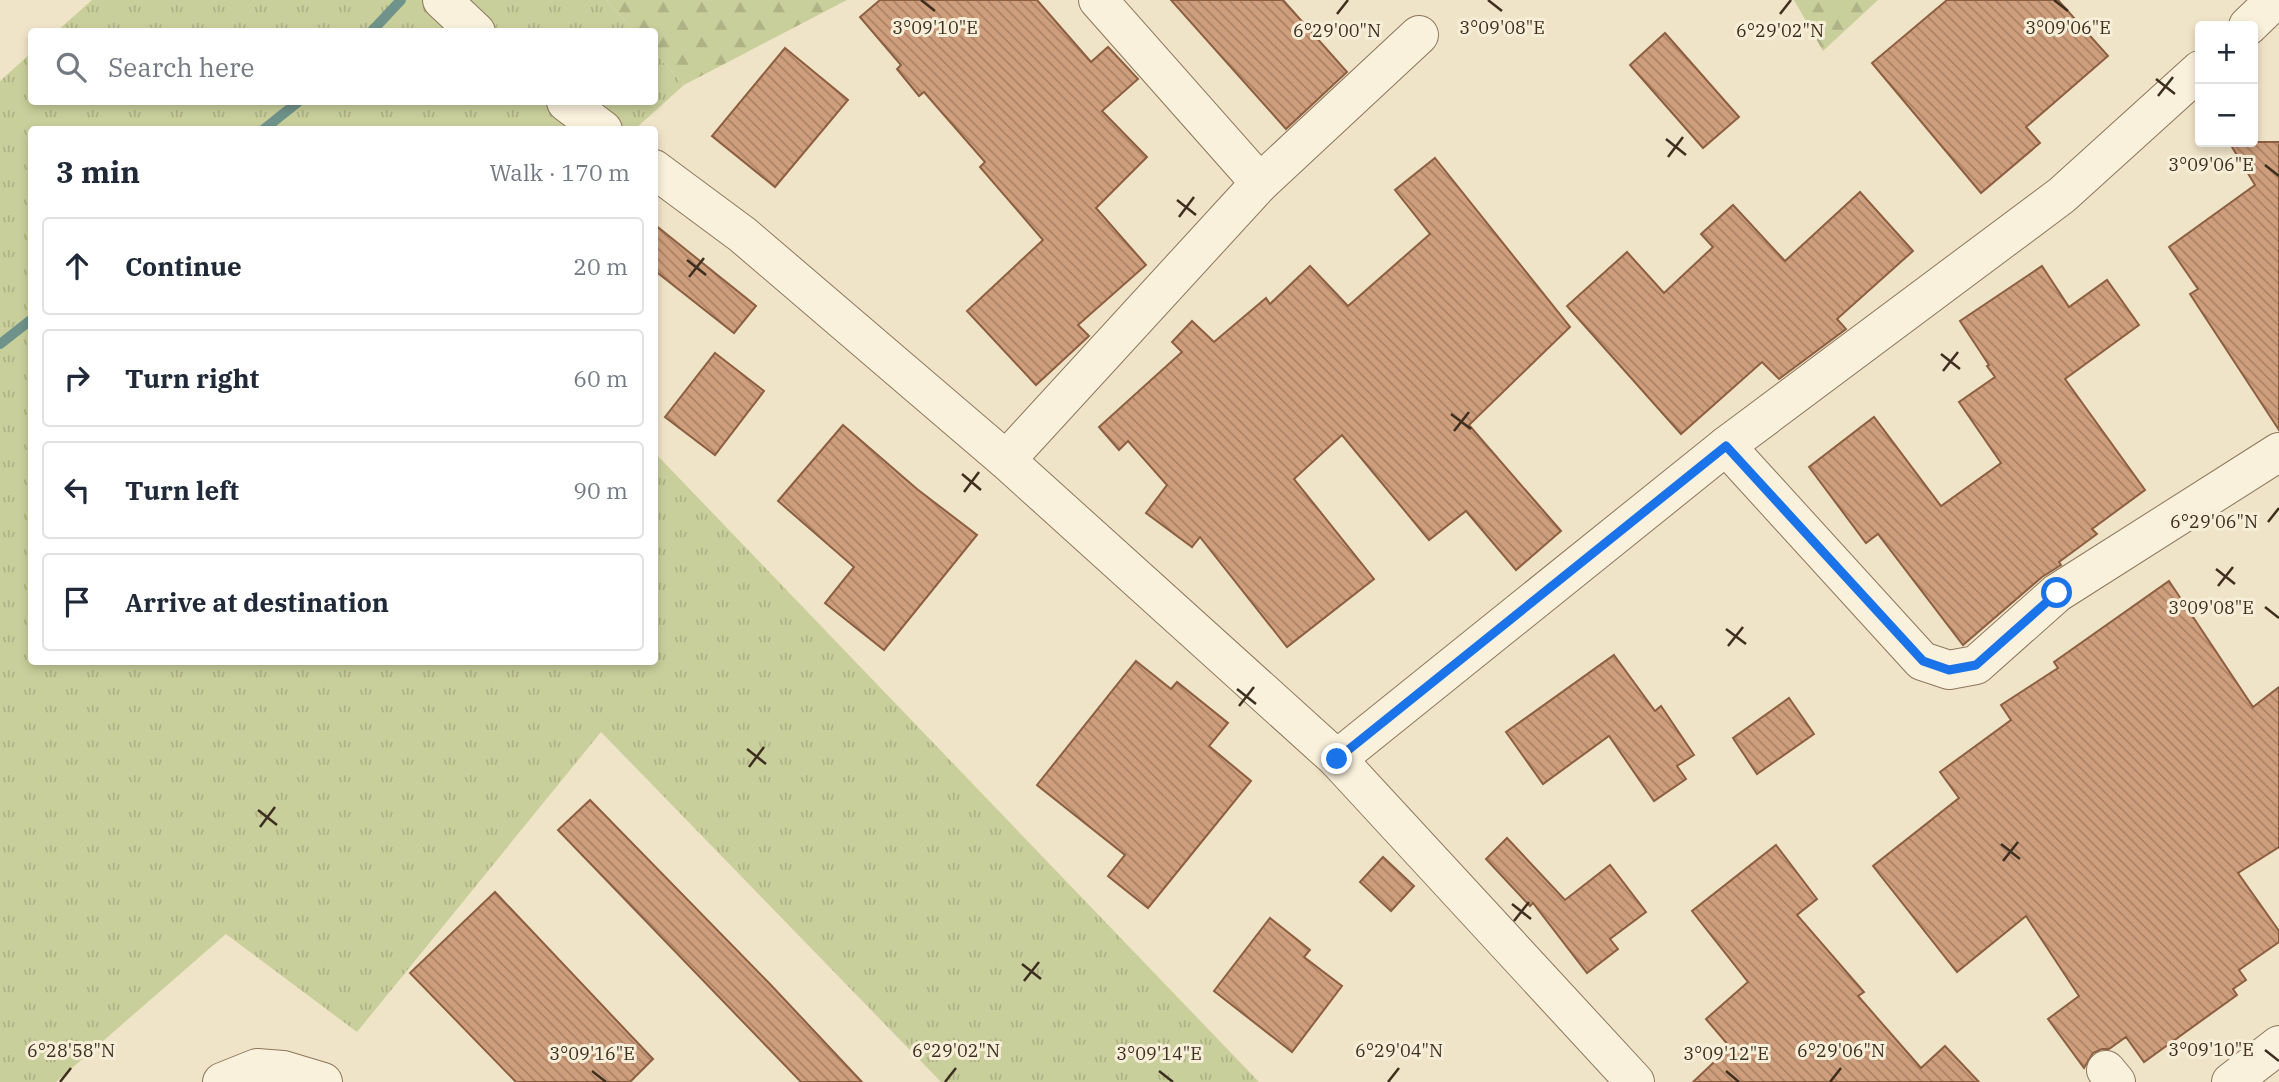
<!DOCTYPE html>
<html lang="en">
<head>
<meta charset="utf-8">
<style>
	:root { --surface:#fff; --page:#f6f6f7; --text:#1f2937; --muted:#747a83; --line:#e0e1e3 }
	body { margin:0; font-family:"IBM Plex Serif",serif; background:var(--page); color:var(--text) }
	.controls { position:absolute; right:21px; top:21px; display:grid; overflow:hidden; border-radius:7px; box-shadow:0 4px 10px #0003 }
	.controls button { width:63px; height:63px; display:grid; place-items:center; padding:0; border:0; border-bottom:2px solid var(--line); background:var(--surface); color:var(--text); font:35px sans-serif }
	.stop { position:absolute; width:21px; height:21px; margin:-16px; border:5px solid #1a73e8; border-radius:50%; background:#fff }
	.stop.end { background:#1a73e8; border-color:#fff; box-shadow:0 2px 7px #0008 }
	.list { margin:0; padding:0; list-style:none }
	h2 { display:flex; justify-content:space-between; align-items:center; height:91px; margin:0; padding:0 28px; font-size:30px }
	h2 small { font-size:23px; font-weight:400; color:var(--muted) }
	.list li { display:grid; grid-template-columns:46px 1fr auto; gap:21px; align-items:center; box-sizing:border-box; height:98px; margin:0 14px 14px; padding:0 14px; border:2px solid var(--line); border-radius:7px }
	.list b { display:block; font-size:26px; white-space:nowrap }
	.list em { font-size:23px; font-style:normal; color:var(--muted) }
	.icon { flex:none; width:38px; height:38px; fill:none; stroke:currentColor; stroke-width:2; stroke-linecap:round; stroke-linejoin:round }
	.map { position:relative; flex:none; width:2279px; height:1082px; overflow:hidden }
	.search { position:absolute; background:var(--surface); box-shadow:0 4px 10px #0003; left:28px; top:28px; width:630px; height:77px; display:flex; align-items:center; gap:18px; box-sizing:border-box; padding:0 24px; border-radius:7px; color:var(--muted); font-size:26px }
	.panel { position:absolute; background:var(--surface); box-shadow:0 4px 10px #0003; left:28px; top:126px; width:630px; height:539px; border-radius:7px }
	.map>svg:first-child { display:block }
	.grass { fill:url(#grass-tufts) }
	.forest { fill:url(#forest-firs) }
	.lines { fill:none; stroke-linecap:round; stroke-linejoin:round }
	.stream { stroke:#6f938a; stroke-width:10 }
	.building { fill:url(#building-back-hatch); stroke:#8d5f41; stroke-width:2 }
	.minor-casing { stroke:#8d765c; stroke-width:40 }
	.minor { stroke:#faf1dc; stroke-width:38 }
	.route { stroke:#1a73e8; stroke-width:9 }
	.ticks { fill:none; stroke:#3d2e20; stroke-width:2.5 }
	.ticks-label { font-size:18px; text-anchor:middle; fill:#3d2e20; stroke:#f7eed8; stroke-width:6; stroke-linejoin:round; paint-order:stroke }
</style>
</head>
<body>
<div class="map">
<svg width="2279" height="1082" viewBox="0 0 2279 1082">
	<defs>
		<pattern id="grass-tufts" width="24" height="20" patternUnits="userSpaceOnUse" patternTransform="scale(1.75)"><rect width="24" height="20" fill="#c9cf9b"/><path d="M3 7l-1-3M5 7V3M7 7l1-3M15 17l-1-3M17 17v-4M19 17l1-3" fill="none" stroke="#aeb285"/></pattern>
		<pattern id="forest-firs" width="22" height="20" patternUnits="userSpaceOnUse" patternTransform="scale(1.75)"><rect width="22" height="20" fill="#c9cf9b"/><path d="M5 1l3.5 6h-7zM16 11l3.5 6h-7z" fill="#aeb285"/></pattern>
		<pattern id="building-back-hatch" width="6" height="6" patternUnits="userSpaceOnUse" patternTransform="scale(1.75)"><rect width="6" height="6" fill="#cf9f7d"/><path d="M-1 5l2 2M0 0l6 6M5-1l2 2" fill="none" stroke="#a98266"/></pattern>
	</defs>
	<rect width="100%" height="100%" fill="#f0e4c8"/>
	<g class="grass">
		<path d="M92,0H606L635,31L56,32Z"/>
		<path d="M31,53L32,102H654L655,53L684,85L635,129L32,130V662H654L655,453L1259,1082H941L601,732L357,1032L226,934L56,1082H0V81Z"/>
	</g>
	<g class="forest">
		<path d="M606,0H847L684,85L655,53L654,32L635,31Z"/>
		<path d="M1794,0H1878L1823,51Z"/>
	</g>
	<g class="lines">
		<g class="stream">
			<path d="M371,32L401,0"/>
			<path d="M263,130L298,102"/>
			<path d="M0,344L32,319"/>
		</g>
	</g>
	<g class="building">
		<path d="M880,0H1037L1091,62L1108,47L1138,79L1102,111L1147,157L1096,208L1146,265L1078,325L1089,336L1036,385L967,311L1043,240L980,167L985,162L924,92L919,96L897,69L901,65L860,17Z"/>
		<path d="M1171,0H1283L1347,72L1286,129Z"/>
		<path d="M1947,0H2058L2108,56L2026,127L2040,143L1981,193L1872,63Z"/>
		<path d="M1665,33L1739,117L1703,148L1630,65Z"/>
		<path d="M785,48L848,100L775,187L712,136Z"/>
		<path d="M2229,142H2279V430L2190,294L2198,289L2169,247L2255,185Z"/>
		<path d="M1435,158L1570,327L1469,425L1561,531L1516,570L1466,511L1429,540L1342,435L1294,479L1374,579L1287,647L1200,537L1192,547L1146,513L1167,485L1128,441L1119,450L1099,427L1182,352L1172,342L1192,321L1214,342L1266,298L1270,304L1310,266L1348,306L1430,234L1395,190Z"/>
		<path d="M1860,192L1913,251L1837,319L1846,329L1779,379L1762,362L1681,434L1567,306L1627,252L1664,293L1713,247L1701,234L1733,205L1785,261Z"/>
		<path d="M654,224L756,306L734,333L654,270Z"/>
		<path d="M2042,266L2069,307L2107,280L2139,325L2065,379L2145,490L2092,529L2097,534L2059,562L2061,565L2042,577L1963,645L1878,534L1866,543L1809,467L1874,417L1941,506L2001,463L1959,402L1995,377L1987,366L1989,365L1960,321Z"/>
		<path d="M715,353L764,391L715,455L665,417Z"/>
		<path d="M843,425L917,489L977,535L884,650L825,603L854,567L778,501Z"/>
		<path d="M2169,581L2253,707L2279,687V847L2238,873L2279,931V942L2239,970L2246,980L2233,989L2237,995L2144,1062L2126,1037L2109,1049H2102L2093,1053L2084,1068L2048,1019L2079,996L2026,916L1957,972L1873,866L1959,798L1940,772L2011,720L2001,705L2058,668L2054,662Z"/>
		<path d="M1614,655L1655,711L1661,706L1694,755L1677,766L1686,779L1654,801L1609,736L1543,784L1506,732Z"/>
		<path d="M1136,661L1171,689L1177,682L1228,723L1209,746L1251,781L1148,908L1108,876L1125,855L1037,785Z"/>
		<path d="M1789,698L1814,734L1757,774L1733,738Z"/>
		<path d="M590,800L769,983L862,1082H801L558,830Z"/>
		<path d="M1507,838L1565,900L1610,865L1646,912L1610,939L1618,949L1587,973L1533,903L1530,906L1486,859Z"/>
		<path d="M1776,845L1817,899L1797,915L1864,992L1858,996L1921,1068L1945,1046L1979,1082H1693L1730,1047L1706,1019L1748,982L1692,911Z"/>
		<path d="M1383,857L1414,886L1391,911L1360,882Z"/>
		<path d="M495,892L653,1059L630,1082H516L410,973Z"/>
		<path d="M1270,918L1310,950L1304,957L1342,986L1292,1052L1214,991Z"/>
	</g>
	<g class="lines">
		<defs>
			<g id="minor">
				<path d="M442,0L476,32"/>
				<path d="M1098,0L1260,183"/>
				<path d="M2248,26L2275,0"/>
				<path d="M566,102L603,130"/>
				<path d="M654,169L743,235L1006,460L1337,759L1635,1082"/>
				<path d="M1726,446L1922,661L1949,670L1976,665L2057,593L2279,452"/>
				<path d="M1006,460L1260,183L1419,35"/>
				<path d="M1337,759L1726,446L2062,195L2200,70"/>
				<path d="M2106,1070L2116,1082"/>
				<path d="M222,1082L257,1068L283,1070L323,1082"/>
				<path d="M2231,1082L2279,1045"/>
			</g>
		</defs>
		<use href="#minor" class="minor-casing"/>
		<use href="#minor" class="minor"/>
	</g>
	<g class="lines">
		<path class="route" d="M1337,759L1726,446L1923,661L1949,670L1976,665L2057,593"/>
	</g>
	<path class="ticks" d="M921,0L935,11M1488,0L1502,11M2054,0L2068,11M1337,14L1348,0M1780,14L1791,0M2156,79L2175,94M2158,96L2173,77M1666,139L1686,155M1668,157L1683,137M2265,165L2279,176M1177,200L1196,215M1179,217L1194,197M687,260L706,275M689,277L704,258M1941,354L1960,369M1943,371L1958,352M1451,414L1471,429M1454,431L1469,412M962,474L981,490M964,492L979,472M2268,522L2279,508M2216,569L2235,584M2218,586L2233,567M2265,607L2279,618M1726,629L1746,644M1728,646L1743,627M1237,689L1256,704M1239,706L1254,687M747,749L766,764M749,767L764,747M258,810L277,825M260,827L275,807M2001,844L2020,859M2003,861L2018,842M1512,904L1531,919M1514,921L1529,902M1022,964L1041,979M1024,981L1039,962M2265,1050L2279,1061M592,1071L606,1082M1159,1071L1173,1082M1726,1071L1739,1082M60,1082L71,1068M945,1082L956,1068M1388,1082L1399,1068M1830,1082L1841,1068"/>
	<g class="ticks-label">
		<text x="935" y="34">3°09'10"E</text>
		<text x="1502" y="34">3°09'08"E</text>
		<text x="2068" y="34">3°09'06"E</text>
		<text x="1337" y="37">6°29'00"N</text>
		<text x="1780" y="37">6°29'02"N</text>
		<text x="2211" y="171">3°09'06"E</text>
		<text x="2214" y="528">6°29'06"N</text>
		<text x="2211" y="614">3°09'08"E</text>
		<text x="2211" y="1056">3°09'10"E</text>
		<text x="71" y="1057">6°28'58"N</text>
		<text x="956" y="1057">6°29'02"N</text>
		<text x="1399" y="1057">6°29'04"N</text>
		<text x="1841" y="1057">6°29'06"N</text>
		<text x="592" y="1060">3°09'16"E</text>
		<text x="1159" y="1060">3°09'14"E</text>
		<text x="1726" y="1060">3°09'12"E</text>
	</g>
</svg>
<div class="controls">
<button>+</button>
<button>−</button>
</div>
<div class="stop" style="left:2057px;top:593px"></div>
<div class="stop end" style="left:1337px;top:759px"></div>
<div class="search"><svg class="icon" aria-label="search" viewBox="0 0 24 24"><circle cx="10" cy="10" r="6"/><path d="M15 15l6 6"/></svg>Search here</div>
<section class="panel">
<h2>3 min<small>Walk · 170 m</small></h2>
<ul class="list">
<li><svg class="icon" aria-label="ahead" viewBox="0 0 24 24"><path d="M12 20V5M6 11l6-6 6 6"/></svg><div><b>Continue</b></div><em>20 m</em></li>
<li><svg class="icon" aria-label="right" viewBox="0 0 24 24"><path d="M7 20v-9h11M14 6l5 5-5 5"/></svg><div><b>Turn right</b></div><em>60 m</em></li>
<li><svg class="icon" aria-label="left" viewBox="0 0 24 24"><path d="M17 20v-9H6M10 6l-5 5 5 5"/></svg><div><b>Turn left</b></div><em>90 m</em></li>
<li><svg class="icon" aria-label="arrive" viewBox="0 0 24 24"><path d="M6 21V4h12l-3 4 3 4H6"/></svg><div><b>Arrive at destination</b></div></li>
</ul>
</section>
</div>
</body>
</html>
